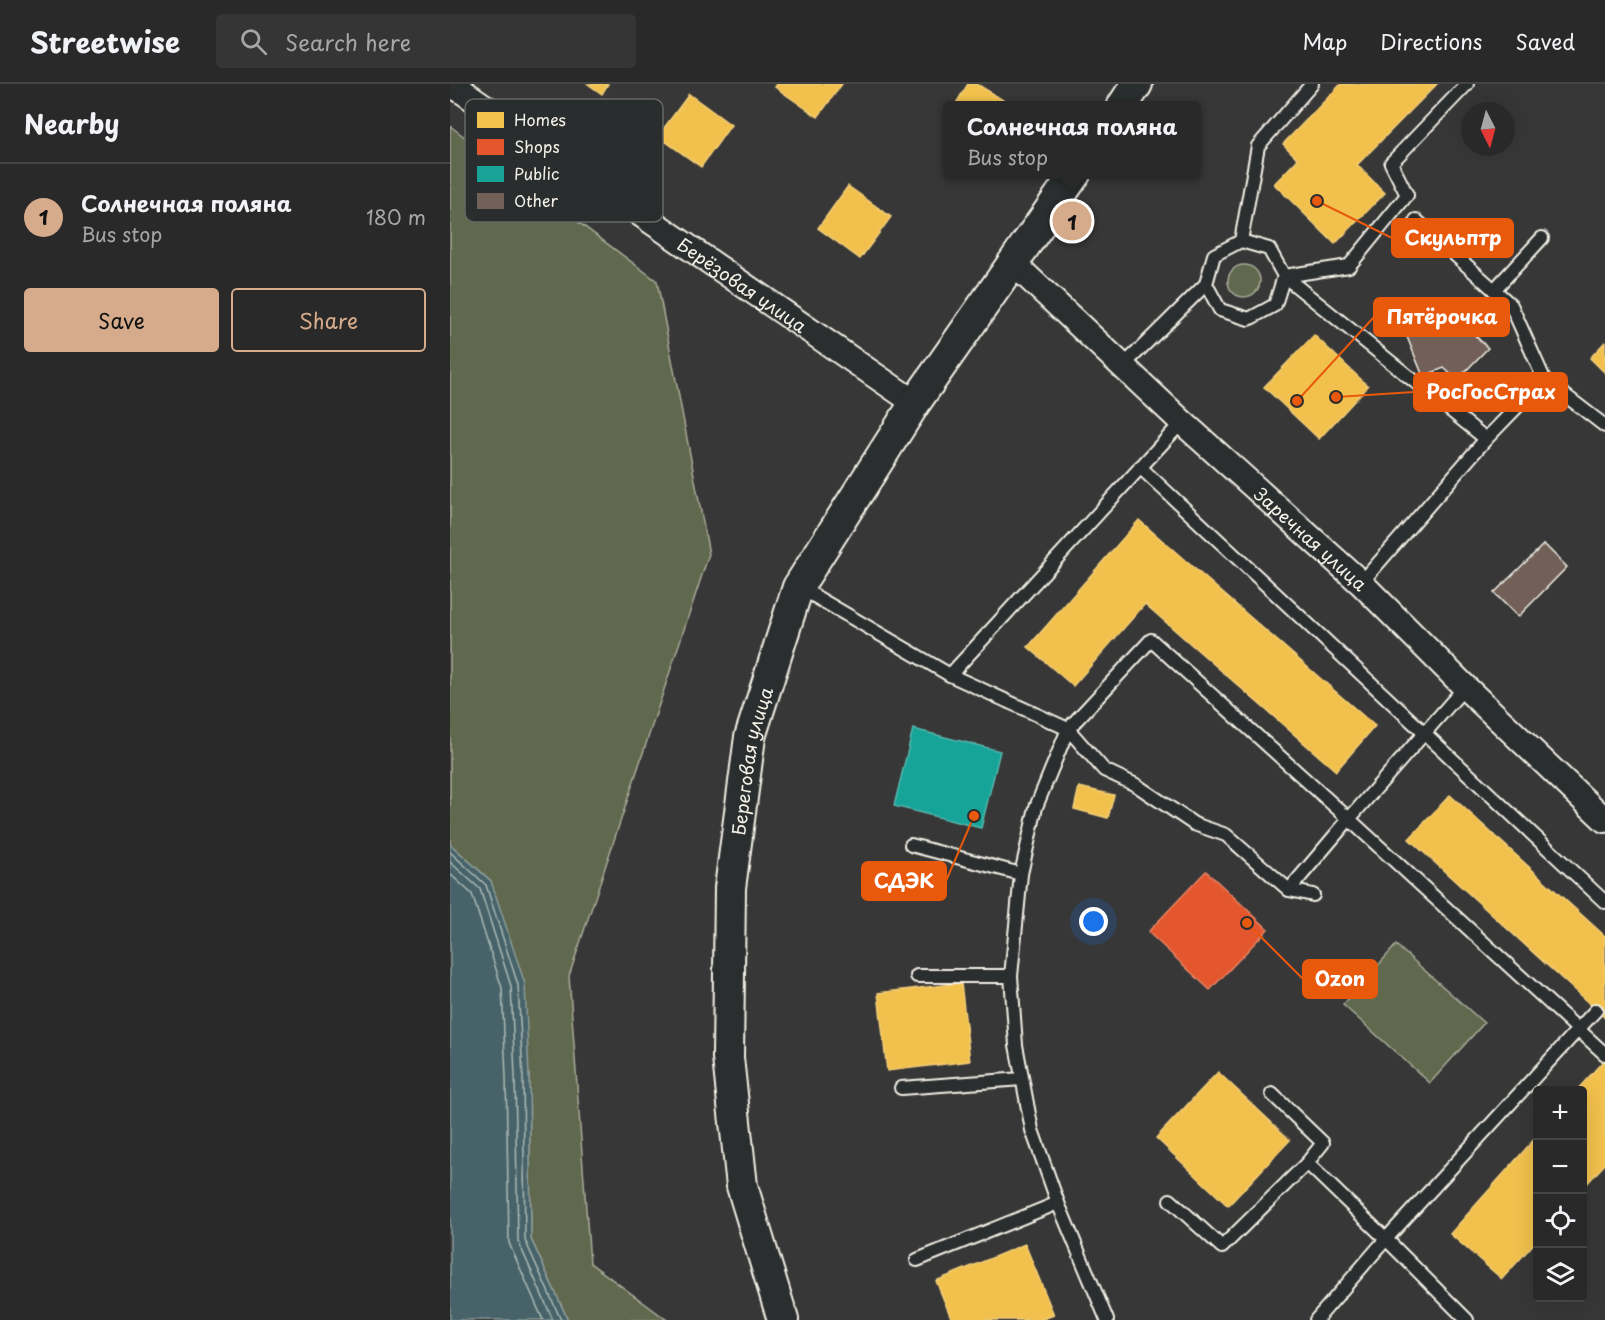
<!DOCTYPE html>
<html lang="en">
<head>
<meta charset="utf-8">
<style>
	:root { --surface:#2a2929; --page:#363535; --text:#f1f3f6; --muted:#a5a6a8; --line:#464546; --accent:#d6ab8b }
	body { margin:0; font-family:"Playpen Sans",sans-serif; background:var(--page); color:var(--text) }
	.controls { position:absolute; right:18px; bottom:18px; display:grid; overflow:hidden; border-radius:6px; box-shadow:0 6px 24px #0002 }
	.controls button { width:54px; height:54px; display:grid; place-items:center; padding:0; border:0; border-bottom:2px solid var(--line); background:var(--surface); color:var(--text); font:30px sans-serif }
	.compass { position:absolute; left:1011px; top:18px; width:54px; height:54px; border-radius:50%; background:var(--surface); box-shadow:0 6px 24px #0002; rotate:174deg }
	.you { position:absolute; left:644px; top:838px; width:21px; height:21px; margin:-15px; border:4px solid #fff; border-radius:50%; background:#1a73e8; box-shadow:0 0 0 9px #1a73e833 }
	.badge { display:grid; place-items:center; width:39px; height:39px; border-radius:50%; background:var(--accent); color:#111; font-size:20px; font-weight:700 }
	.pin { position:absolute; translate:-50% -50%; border:3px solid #fff; box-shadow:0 2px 6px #0006 }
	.popup { position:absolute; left:493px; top:17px; width:258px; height:78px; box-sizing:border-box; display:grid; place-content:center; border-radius:6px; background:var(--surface); filter:drop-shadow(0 2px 4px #0005); font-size:20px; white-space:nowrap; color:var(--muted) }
	.popup b { font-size:22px; color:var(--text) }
	.popup::after { content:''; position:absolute; left:50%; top:100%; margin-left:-12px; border:12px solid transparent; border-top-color:var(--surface) }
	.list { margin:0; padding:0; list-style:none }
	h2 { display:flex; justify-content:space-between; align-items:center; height:78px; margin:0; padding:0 24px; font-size:26px }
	h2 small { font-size:20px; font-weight:400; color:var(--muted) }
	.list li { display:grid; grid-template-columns:39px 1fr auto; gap:18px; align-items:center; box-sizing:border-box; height:108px; padding:0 24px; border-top:2px solid var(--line) }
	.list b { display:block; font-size:22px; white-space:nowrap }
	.list p { margin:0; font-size:20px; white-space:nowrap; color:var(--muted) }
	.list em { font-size:20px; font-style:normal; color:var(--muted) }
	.actions { display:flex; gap:12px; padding:18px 24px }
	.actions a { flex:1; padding:14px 0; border:2px solid var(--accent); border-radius:6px; text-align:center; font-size:21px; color:var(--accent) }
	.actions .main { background:var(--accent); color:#111 }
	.icon { flex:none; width:33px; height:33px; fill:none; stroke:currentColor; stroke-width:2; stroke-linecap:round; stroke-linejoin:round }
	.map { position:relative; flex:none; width:1155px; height:1236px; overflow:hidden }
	header { display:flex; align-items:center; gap:36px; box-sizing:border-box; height:84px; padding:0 30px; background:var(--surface); border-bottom:2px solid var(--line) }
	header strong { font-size:28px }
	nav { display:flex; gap:33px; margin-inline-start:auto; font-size:21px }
	.search { width:420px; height:54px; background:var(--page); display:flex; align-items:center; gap:15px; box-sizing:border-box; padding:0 21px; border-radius:6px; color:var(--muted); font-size:22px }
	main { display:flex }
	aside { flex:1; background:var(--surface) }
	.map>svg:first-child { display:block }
	.green { fill:#60684e; stroke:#aaac9b; stroke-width:1.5 }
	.water { fill:#466469; stroke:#8c9c9c; stroke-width:1.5 }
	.homes { fill:#f2c14e; stroke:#f3cf7c; stroke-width:1.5 }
	.shops { fill:#e4572e; stroke:#e98566; stroke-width:1.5 }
	.public { fill:#17a398; stroke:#59bab0; stroke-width:1.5 }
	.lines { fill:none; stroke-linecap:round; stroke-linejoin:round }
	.shore { stroke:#aeb9b5; stroke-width:1.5 }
	.building { fill:#726159; stroke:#f4f1e8; stroke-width:1.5 }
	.service-casing { stroke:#f4f1e8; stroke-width:16 }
	.minor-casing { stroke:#f4f1e8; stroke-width:28 }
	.tertiary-casing { stroke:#f4f1e8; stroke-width:34 }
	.service { stroke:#2a2d2e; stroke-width:12 }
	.minor { stroke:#2a2d2e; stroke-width:24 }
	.tertiary { stroke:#2a2d2e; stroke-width:30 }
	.labels { text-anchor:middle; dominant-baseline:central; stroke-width:6; stroke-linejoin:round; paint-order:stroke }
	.street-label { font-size:18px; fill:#f4f1e8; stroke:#2a2d2e }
	.key { fill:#2a2d2e; stroke:#676866; stroke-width:1.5 }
	.key-label { font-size:16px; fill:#f4f1e8 }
	.leader { fill:none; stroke:#e8590c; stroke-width:2 }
	.callout-dot { fill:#e8590c; stroke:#2a2d2e; stroke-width:2 }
	.callout { fill:#e8590c; stroke:#e8590c; stroke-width:2 }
	.callout-label { font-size:20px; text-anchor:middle; font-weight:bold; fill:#fff }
</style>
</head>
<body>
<header>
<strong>Streetwise</strong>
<div class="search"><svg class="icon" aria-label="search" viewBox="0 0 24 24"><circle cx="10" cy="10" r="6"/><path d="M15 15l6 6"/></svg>Search here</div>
<nav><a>Map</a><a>Directions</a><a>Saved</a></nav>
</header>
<main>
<aside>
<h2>Nearby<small></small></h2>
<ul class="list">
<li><span class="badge">1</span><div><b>Солнечная поляна</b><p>Bus stop</p></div><em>180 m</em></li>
</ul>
<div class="actions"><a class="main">Save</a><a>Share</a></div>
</aside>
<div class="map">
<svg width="1155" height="1236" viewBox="0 0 1155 1236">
	<rect width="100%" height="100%" fill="#383737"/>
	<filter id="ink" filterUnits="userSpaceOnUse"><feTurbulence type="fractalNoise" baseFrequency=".0167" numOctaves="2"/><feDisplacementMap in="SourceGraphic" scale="12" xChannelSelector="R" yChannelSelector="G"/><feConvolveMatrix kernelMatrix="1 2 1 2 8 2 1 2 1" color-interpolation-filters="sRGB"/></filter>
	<g filter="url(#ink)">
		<g class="green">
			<path d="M0,42L207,197L259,470L119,892L140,1179L217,1236H118L81,1155L79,992L41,797L0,760Z"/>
			<circle cx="794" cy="197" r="16"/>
			<path d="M946,861L1034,939L980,999L893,921Z"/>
		</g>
		<path class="water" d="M0,760L41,797L75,900L79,992L81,1155L118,1236H0Z"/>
		<g class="homes">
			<path d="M138,0H158L152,10Z"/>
			<path d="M327,0H392L368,33L325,3Z"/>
			<path d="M518,0H527L561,21H505Z"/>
			<path d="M891,0H987L907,81L935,109L885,160L824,100L848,75L833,60Z"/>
			<path d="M239,10L281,41L251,83L208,52Z"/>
			<path d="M398,102L441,133L410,175L368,144Z"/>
			<path d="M864,251L918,302L869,355L814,303Z"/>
			<path d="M1155,258V289L1140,274Z"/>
			<path d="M689,436L925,642L886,687L695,520L623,602L578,563Z"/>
			<path d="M629,703L664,711L658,734L624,725Z"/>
			<path d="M1000,711L1155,852V934L959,755Z"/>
			<path d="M511,899L520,977L437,987L428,909Z"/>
			<path d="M1155,975V1080L1132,1105V1006H1127Z"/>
			<path d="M768,988L840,1056L778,1122L706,1054Z"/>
			<path d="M1088,1051V1155L1052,1195L1000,1150Z"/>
			<path d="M575,1160L604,1231L590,1236H502L486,1197Z"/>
		</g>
		<path class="shops" d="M756,787L818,845L760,906L698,848Z"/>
		<path class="public" d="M463,645L550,667L531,744L444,722Z"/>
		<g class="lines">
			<g class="shore">
				<path d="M0,768L36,801L68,901L73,992L75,1156L111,1236"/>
				<path d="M0,778L30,805L61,902L65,992L68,1157L103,1236"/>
				<path d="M0,790L22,810L52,904L56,993L59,1159L93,1236"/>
			</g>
		</g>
		<g class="building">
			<path d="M1003,230L1038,264L1007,296L994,284L973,292L955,248Z"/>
			<path d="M1094,460L1117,483L1068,533L1044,509Z"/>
		</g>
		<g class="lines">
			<defs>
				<g id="service">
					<path d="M966,136L1061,221L1094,295"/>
					<path d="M791,157L819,165L834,192L825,221L799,235L770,226L756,200L764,171Z"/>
					<path d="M791,157L808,62L862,0"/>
					<path d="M834,192L1036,355L911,499"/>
					<path d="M834,192L899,182L957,111L941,79L1017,0"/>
					<path d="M1044,206L1092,154"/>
					<path d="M673,282L756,200"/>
					<path d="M1036,355L1094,295L1155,342"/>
					<path d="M690,383L1155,818"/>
					<path d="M349,503L500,591L618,645L654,686L686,701L744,740L776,751L839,806"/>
					<path d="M500,591L732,338"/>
					<path d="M461,761L571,790"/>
					<path d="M863,811L839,806L899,735L1155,970"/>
					<path d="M467,892H561"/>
					<path d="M451,1004L572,995"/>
					<path d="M857,1079L936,1155L1146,926"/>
					<path d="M720,1116L772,1163L857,1079L873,1059L822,1010"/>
					<path d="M467,1176L608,1119"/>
					<path d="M657,1236L608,1119L582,1046L566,961L561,892L571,790L586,723L618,645L701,556L899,735L1015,603"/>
					<path d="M866,1236L936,1155L1017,1236"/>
				</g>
				<g id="minor">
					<path id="s1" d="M0,2L9,5L465,319"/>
					<path id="s2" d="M563,179L732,338L911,499L1015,603L1155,736"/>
				</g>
				<g id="tertiary">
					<path d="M673,21L687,0"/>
					<path id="s3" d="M333,1236L292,1102L278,974L280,804L300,653L348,503L465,319L625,90"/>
				</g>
			</defs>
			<use href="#service" class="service-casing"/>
			<use href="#minor" class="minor-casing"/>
			<use href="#tertiary" class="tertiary-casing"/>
			<use href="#service" class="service"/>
			<use href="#minor" class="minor"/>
			<use href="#tertiary" class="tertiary"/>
		</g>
	</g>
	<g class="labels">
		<g class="street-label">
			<text stroke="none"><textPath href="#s1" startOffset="354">Берёзовая улица</textPath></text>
			<text stroke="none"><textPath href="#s2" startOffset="406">Заречная улица</textPath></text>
			<text stroke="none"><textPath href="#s3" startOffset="568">Береговая улица</textPath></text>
		</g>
	</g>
	<rect x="15" y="15" width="198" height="123" rx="9" class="key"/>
	<rect x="27" y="28" width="27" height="16" fill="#f2c14e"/>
	<rect x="27" y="55" width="27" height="16" fill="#e4572e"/>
	<rect x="27" y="82" width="27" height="16" fill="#17a398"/>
	<rect x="27" y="109" width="27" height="16" fill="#726159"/>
	<g class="key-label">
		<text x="64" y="42">Homes</text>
		<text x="64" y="69">Shops</text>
		<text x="64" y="96">Public</text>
		<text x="64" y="123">Other</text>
	</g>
	<path class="leader" d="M867 117L942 154M847 317L924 233M886 313L964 308M524 732L496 797M797 839L853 895"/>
	<g class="callout-dot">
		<circle cx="867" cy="117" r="6"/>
		<circle cx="847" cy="317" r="6"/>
		<circle cx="886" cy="313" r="6"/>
		<circle cx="524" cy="732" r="6"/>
		<circle cx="797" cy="839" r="6"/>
	</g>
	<g class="callout">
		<rect x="942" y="135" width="121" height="38" rx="6"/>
		<rect x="924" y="214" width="135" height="38" rx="6"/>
		<rect x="964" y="289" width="153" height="38" rx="6"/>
		<rect x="412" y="778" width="84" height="38" rx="6"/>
		<rect x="853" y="876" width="74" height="38" rx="6"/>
	</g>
	<g class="callout-label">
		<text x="1003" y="161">Скульптр</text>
		<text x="992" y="240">Пятёрочка</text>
		<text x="1041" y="315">РосГосСтрах</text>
		<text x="454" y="804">СДЭК</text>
		<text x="890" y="902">Ozon</text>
	</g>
</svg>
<div class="controls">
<button>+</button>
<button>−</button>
<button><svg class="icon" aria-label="locate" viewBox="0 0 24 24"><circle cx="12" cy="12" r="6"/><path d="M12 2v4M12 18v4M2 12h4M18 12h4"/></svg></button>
<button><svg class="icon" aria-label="layers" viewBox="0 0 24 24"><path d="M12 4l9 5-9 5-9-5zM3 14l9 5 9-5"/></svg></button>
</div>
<svg class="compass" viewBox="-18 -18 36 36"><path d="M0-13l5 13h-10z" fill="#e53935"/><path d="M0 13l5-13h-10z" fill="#a5a6a8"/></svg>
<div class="you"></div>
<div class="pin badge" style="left:622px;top:137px">1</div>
<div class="popup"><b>Солнечная поляна</b>Bus stop</div>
</div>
</main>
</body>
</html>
